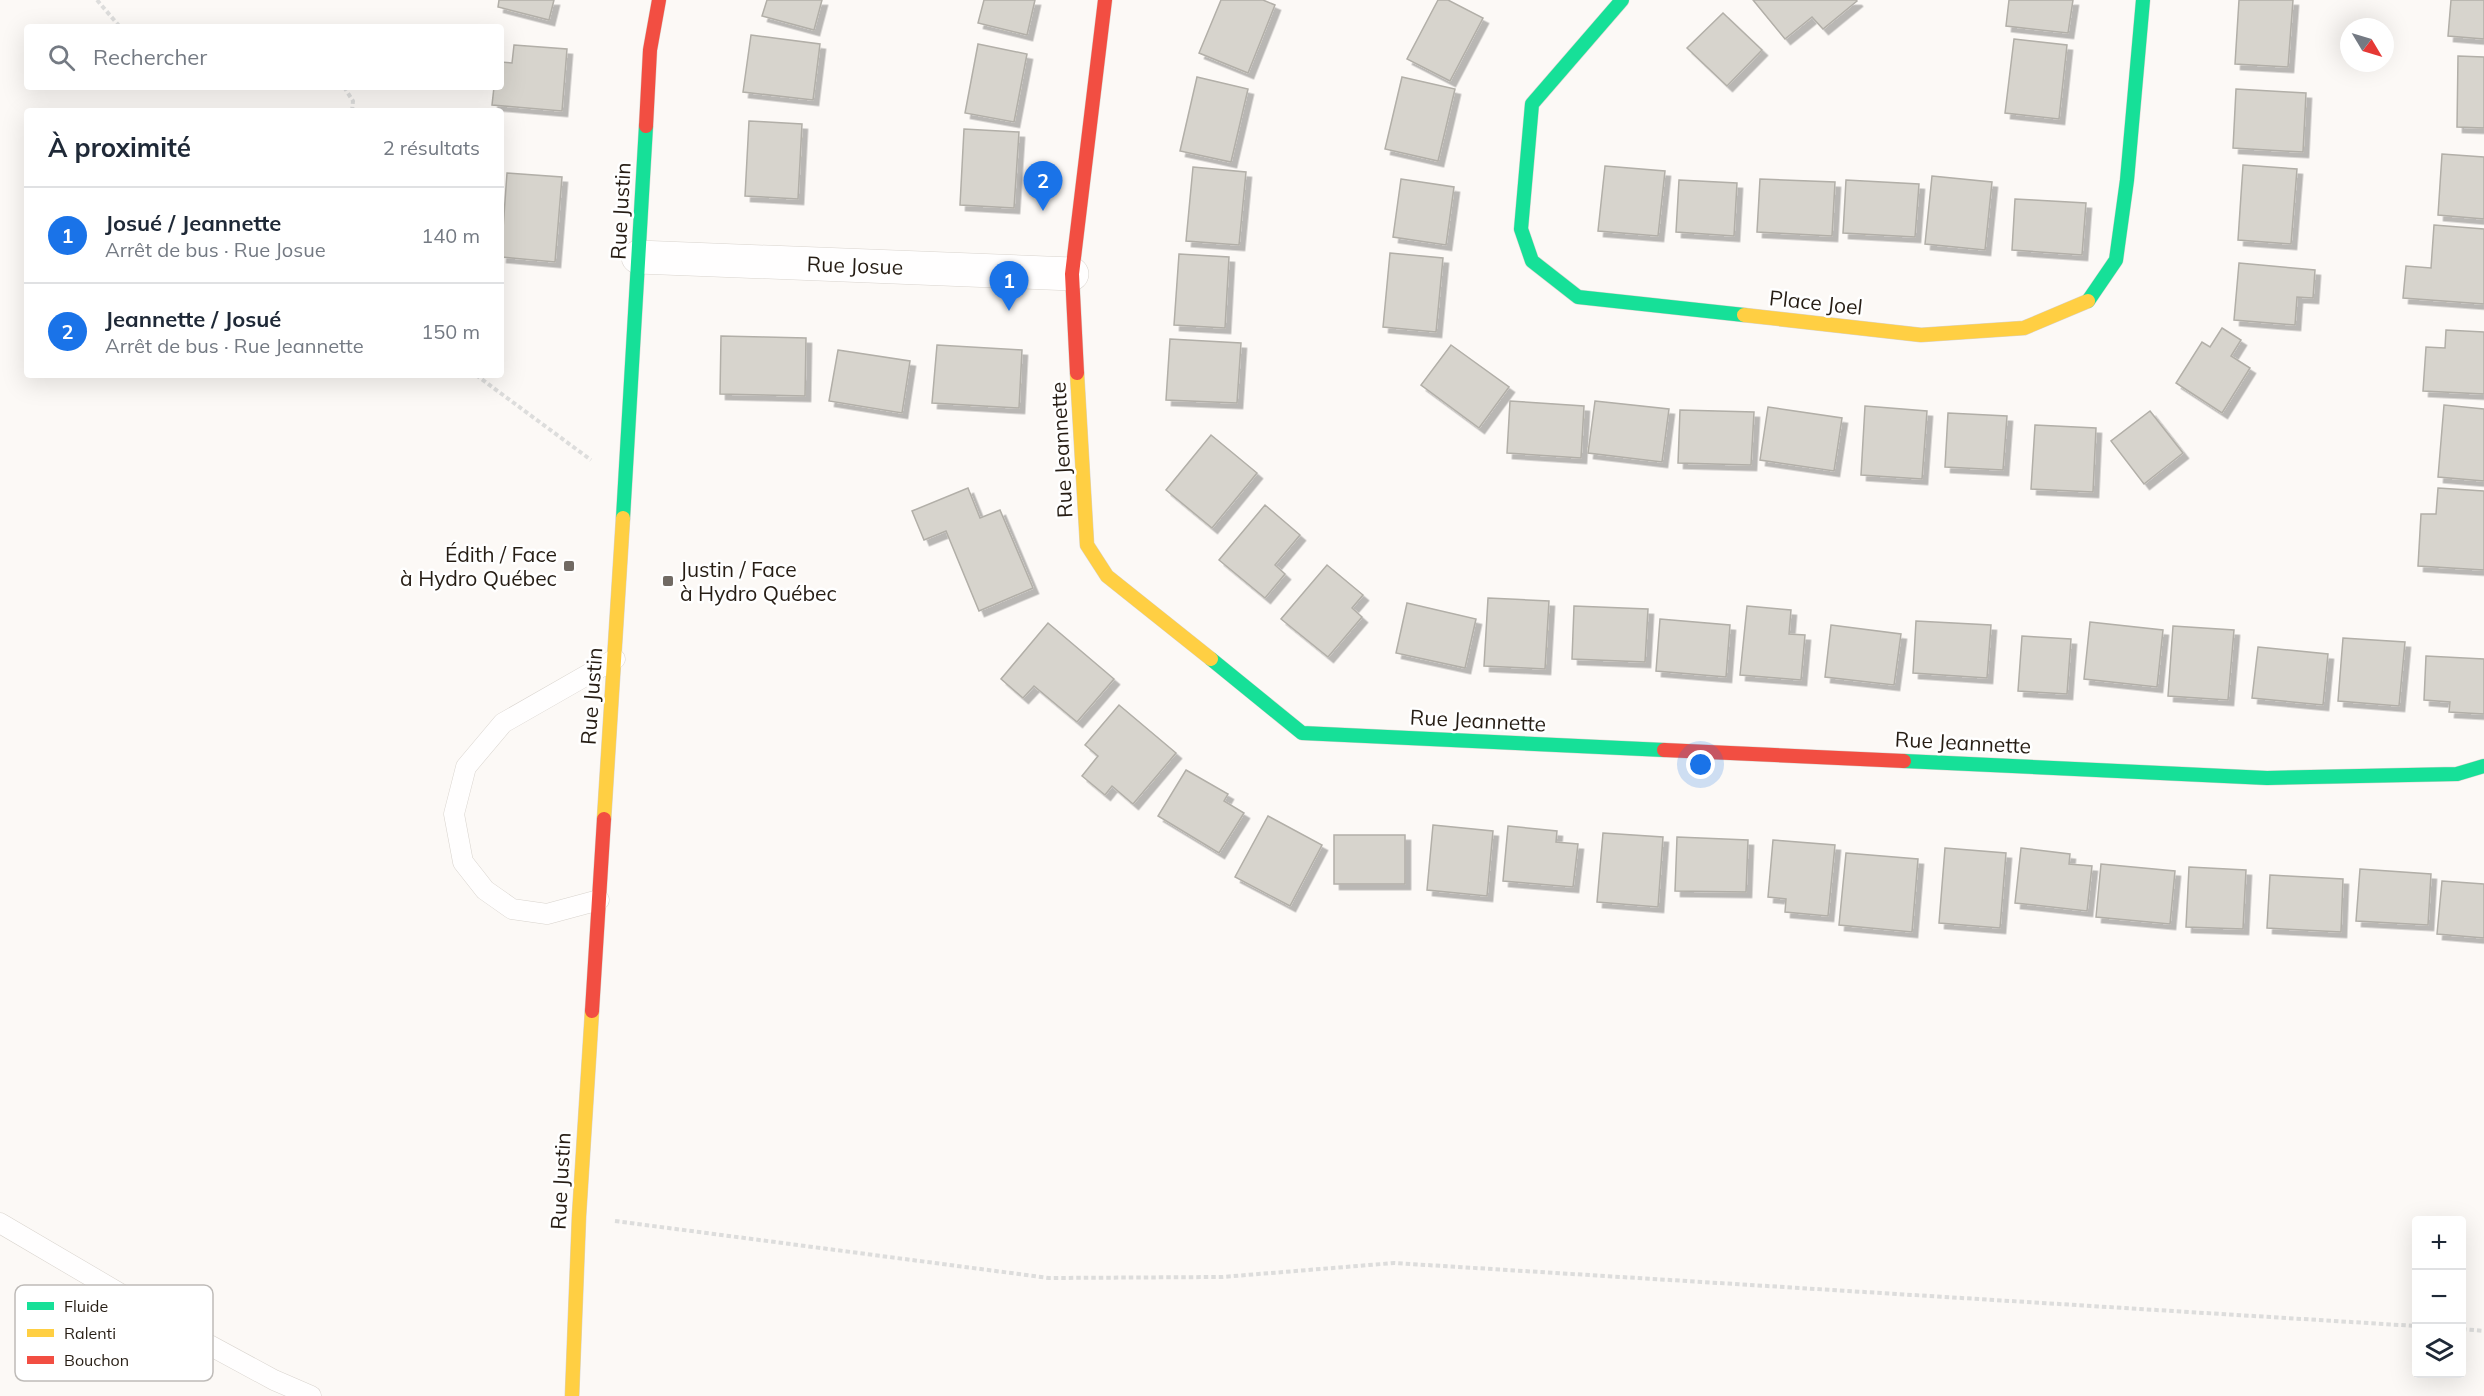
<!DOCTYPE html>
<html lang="fr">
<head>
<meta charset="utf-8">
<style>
	:root { --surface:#fff; --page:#f6f6f7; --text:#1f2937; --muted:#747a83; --line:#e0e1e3; --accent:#1a73e8 }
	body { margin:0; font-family:Mulish,sans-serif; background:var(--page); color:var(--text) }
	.controls { position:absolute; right:18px; bottom:18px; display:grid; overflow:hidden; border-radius:6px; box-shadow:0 6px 24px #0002 }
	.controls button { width:54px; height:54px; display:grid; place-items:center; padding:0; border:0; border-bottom:2px solid var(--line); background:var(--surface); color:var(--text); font:30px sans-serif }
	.compass { position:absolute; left:2340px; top:18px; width:54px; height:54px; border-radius:50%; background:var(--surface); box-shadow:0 6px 24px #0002; rotate:128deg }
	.you { position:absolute; left:1701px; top:765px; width:21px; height:21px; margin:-15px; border:4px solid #fff; border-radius:50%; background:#1a73e8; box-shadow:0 0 0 9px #1a73e833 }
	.badge { display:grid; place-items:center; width:39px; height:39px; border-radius:50%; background:var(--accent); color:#fff; font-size:20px; font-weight:700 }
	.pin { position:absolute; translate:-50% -50px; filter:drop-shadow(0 2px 3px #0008) }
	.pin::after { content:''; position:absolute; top:32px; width:21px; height:18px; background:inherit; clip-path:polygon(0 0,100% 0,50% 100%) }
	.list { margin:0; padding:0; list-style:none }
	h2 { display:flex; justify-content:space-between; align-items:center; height:78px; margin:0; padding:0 24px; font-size:26px }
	h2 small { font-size:20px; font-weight:400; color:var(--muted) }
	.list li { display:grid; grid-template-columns:39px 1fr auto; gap:18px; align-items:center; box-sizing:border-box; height:96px; padding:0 24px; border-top:2px solid var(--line) }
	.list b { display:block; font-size:22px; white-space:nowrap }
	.list p { margin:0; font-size:20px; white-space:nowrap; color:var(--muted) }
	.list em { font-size:20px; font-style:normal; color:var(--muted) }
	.icon { flex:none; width:33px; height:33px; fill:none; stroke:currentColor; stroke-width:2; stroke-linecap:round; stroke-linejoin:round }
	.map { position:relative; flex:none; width:2484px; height:1396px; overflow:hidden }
	.search { position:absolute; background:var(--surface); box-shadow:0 6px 24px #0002; left:24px; top:24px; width:480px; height:66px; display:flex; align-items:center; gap:15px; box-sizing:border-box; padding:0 21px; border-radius:6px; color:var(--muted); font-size:22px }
	.panel { position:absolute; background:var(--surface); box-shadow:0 6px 24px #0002; left:24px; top:108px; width:480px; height:270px; border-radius:6px }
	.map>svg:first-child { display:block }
	.building { fill:#d7d4cd; stroke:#b2afa8; stroke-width:1.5; filter:url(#shadow) }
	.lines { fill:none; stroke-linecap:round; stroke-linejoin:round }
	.lane-casing { stroke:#d9d4ce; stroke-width:21 }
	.street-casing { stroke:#d9d4ce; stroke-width:34 }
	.fast-casing { stroke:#d9d4ce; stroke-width:15 }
	.slow-casing { stroke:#d9d4ce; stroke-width:15 }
	.jam-casing { stroke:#d9d4ce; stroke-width:15 }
	.path { stroke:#dddddc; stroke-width:4; stroke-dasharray:4.5 3; stroke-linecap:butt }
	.lane { stroke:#fffefe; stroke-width:20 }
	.street { stroke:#fffefe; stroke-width:33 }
	.fast { stroke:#16e098; stroke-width:14 }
	.slow { stroke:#ffcf43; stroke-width:14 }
	.jam { stroke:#f24e42; stroke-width:14 }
	.poi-dot { fill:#716a63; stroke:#fff; stroke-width:2 }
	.labels { text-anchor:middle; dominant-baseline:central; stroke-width:5; stroke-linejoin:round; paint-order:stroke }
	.street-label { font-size:21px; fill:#261d14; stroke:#fff }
	.poi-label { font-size:21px; fill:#261d14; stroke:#fff; text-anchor:end }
	.key { fill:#fff; stroke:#bebbb8; stroke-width:1.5 }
	.key-label { font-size:16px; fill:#261d14 }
</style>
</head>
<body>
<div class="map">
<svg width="2484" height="1396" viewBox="0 0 2484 1396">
	<defs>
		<filter id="shadow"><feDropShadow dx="5.5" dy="5.5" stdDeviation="0" flood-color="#0004"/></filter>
	</defs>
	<rect width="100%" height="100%" fill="#fcf9f6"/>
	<g class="building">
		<path d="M499,0H554L549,20L498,7Z"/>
		<path d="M767,0H822L814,30L762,16Z"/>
		<path d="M984,0H1035L1027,35L978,23Z"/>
		<path d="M1221,0H1263L1275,5L1248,73L1199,53Z"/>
		<path d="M1438,0H1448L1483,18L1450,81L1407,59Z"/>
		<path d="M1753,0H1856L1857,1L1823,29L1812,17L1785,39Z"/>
		<path d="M2009,0H2073L2068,33L2006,26Z"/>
		<path d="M2239,0H2293L2288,67L2235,64Z"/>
		<path d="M2451,0H2484V39L2448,36Z"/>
		<path d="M1723,13L1762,50L1727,86L1687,48Z"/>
		<path d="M751,35L820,44L813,100L743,92Z"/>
		<path d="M2014,39L2067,45L2059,119L2005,113Z"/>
		<path d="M978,44L1027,54L1014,122L965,113Z"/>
		<path d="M514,45L567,49L562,111L492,105L494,87H501V62L512,63Z"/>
		<path d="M2458,56L2484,57V128L2457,127Z"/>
		<path d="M1197,77L1248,89L1231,162L1180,151Z"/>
		<path d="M1402,77L1455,89L1438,161L1385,149Z"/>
		<path d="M2236,89L2306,93L2303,152L2233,148Z"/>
		<path d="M749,121L802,124L798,199L745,196Z"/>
		<path d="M964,129L1019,132L1014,208L960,205Z"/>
		<path d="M2442,154L2484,157V219L2438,215Z"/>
		<path d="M2243,165L2297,169L2291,244L2238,240Z"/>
		<path d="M1605,166L1665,171L1658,236L1598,231Z"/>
		<path d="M1193,167L1246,172L1239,245L1186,241Z"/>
		<path d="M507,173L562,177L555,262L501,257Z"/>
		<path d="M1932,176L1992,182L1985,250L1925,244Z"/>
		<path d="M1401,179L1454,187L1446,245L1393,237Z"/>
		<path d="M1760,179L1835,182L1832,236L1757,232Z"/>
		<path d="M1679,180L1737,183L1734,236L1676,232Z"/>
		<path d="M1846,180L1919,184L1915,237L1843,233Z"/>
		<path d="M2015,199L2086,203L2082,255L2012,250Z"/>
		<path d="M2434,225L2484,229V304L2403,298L2406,266L2431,268Z"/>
		<path d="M1390,253L1443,258L1436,332L1383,327Z"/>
		<path d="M1179,254L1229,257L1225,328L1174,325Z"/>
		<path d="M2239,263L2315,270L2313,298L2297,297L2295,325L2234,320Z"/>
		<path d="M2222,328L2241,340L2231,356L2250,368L2222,413L2176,383L2202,342L2210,347Z"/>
		<path d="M2446,330L2484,332V394L2423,391L2426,347L2445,348Z"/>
		<path d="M721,336L806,338L805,396L720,394Z"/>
		<path d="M1170,339L1241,343L1237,403L1166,400Z"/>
		<path d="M937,345L1022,350L1019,408L932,403Z"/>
		<path d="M1451,345L1509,387L1479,428L1421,385Z"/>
		<path d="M838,350L910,361L902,413L829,401Z"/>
		<path d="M1510,401L1584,406L1581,458L1507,453Z"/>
		<path d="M1595,401L1669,409L1662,462L1588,453Z"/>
		<path d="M2444,405L2484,409V481L2438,477Z"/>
		<path d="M1865,406L1927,411L1922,479L1861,475Z"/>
		<path d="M1768,407L1842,418L1834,471L1760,460Z"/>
		<path d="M1680,410L1754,412L1751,465L1678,463Z"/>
		<path d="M2150,411L2183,453L2144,484L2111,441Z"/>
		<path d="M1948,413L2007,416L2003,470L1945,467Z"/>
		<path d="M2035,425L2096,428L2093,492L2031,489Z"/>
		<path d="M1211,435L1257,473L1212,528L1166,490Z"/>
		<path d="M968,488L980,518L1000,510L1033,588L979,611L946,531L924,540L912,511Z"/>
		<path d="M2438,488L2484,491V570L2418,566L2421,514H2436Z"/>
		<path d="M1265,505L1300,535L1275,565L1285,574L1265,598L1219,560Z"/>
		<path d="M1327,565L1363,595L1352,608L1362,617L1328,657L1281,619Z"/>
		<path d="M1488,598L1549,601L1545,669L1484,666Z"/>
		<path d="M1407,603L1476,619L1465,668L1396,653Z"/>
		<path d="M1574,606L1648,609L1645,662L1572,659Z"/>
		<path d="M1747,606L1791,610L1789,634L1805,635L1801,680L1740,675Z"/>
		<path d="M1660,619L1730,625L1726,677L1656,671Z"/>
		<path d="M1916,621L1991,625L1987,678L1913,673Z"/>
		<path d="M2090,622L2163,630L2157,687L2084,679Z"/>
		<path d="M1048,623L1114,679L1077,722L1034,686L1023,698L1001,679Z"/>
		<path d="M1831,625L1901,634L1894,685L1825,677Z"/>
		<path d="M2173,626L2234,630L2228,700L2168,696Z"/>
		<path d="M2022,636L2071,639L2067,694L2018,691Z"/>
		<path d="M2343,638L2405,642L2399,706L2338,701Z"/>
		<path d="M2258,647L2328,654L2323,705L2252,698Z"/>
		<path d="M2426,656L2484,659V714L2449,712L2450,702L2424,700Z"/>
		<path d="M1119,705L1176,753L1133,804L1112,786L1105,795L1082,776L1098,756L1085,745Z"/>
		<path d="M1186,770L1228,794L1224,801L1244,813L1219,853L1158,816Z"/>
		<path d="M1268,816L1322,845L1290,906L1235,877Z"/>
		<path d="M1433,825L1493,831L1487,896L1427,890Z"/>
		<path d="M1508,826L1557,831L1556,842L1578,844L1573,887L1503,881Z"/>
		<path d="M1603,833L1663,837L1658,907L1597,902Z"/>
		<rect x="1334" y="835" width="71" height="49"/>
		<path d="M1677,837L1748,840L1746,892L1675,891Z"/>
		<path d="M1773,840L1835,845L1828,916L1785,912L1786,899L1768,897Z"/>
		<path d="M1945,848L2006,853L2000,928L1939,923Z"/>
		<path d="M2021,848L2070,854L2069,864L2092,866L2087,911L2015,903Z"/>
		<path d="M1846,853L1918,859L1912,932L1839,925Z"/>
		<path d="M2101,864L2175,871L2170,924L2096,917Z"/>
		<path d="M2189,867L2246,870L2243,929L2186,927Z"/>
		<path d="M2360,869L2431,874L2428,925L2356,921Z"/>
		<path d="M2270,875L2343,879L2341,932L2267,928Z"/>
		<path d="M2442,881L2484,884V938L2437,934Z"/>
	</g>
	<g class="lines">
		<defs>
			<g id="lane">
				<path d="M599,900L547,914L512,909L485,890L463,862L454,814L466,767L503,723L615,659"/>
				<path d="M0,1223L189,1334L274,1380L311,1396"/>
			</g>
			<path id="street" d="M638,257L1072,274"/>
			<g id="fast">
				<path d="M1622,0L1532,104L1521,229L1532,261L1578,297L1744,315"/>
				<path d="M2088,301L2116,260L2127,180L2143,0"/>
				<path d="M623,518L646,126"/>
				<path d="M1211,659L1302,733L1664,750"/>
				<path d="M1904,761L2267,778L2457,774L2484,766"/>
			</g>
			<g id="slow">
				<path d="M1744,315L1921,335L2024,328L2088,301"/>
				<path d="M1077,373L1087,545L1107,576L1211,659"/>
				<path d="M604,819L623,518"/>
				<path d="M572,1396L579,1216L592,1011"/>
			</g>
			<g id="jam">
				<path d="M646,126L650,50L659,0"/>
				<path d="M1077,373L1072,274L1105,0"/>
				<path d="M1664,750L1904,761"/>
				<path d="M592,1011L604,819"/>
			</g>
		</defs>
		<use href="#lane" class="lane-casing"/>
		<use href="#street" class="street-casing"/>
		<use href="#fast" class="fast-casing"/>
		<use href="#slow" class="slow-casing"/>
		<use href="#jam" class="jam-casing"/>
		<g class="path">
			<path d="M97,0L120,27"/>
			<path d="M344,87L353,101L352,111"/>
			<path d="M476,375L591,460"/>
			<path d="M615,1221L1049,1278L1222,1277L1394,1263L2416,1326"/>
			<path d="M2462,1329L2484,1331"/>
		</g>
		<use href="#lane" class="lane"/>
		<use href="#street" class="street"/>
		<use href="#fast" class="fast"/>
		<use href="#slow" class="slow"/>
		<use href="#jam" class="jam"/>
	</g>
	<g class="poi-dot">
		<rect x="563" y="560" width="12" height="12" rx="3"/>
		<rect x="662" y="575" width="12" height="12" rx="3"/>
	</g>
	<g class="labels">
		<g class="street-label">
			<text transform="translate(620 211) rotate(-87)">Rue Justin</text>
			<text transform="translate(855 265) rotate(2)">Rue Josue</text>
			<text transform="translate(1816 302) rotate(6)">Place Joel</text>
			<text transform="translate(1061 450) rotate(-93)">Rue Jeannette</text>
			<text transform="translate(591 696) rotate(-86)">Rue Justin</text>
			<text transform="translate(1478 720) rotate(3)">Rue Jeannette</text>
			<text transform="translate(1963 742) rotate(3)">Rue Jeannette</text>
			<text transform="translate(560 1181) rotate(-87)">Rue Justin</text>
		</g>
		<g class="poi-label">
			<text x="557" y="554">Édith / Face<tspan x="557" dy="24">à Hydro Québec</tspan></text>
			<text x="680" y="569" text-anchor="start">Justin / Face<tspan x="680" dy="24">à Hydro Québec</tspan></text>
		</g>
	</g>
	<rect x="15" y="1285" width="198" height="96" rx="9" class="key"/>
	<rect x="27" y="1302" width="27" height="8" fill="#16e098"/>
	<rect x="27" y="1329" width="27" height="8" fill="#ffcf43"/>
	<rect x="27" y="1356" width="27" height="8" fill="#f24e42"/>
	<g class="key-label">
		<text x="64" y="1312">Fluide</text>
		<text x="64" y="1339">Ralenti</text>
		<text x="64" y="1366">Bouchon</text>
	</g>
</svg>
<div class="controls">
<button>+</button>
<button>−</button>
<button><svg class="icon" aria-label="layers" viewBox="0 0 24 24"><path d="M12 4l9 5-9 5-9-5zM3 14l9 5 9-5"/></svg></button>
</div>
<svg class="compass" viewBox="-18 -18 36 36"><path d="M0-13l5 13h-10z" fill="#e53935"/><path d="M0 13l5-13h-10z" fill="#747a83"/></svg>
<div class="you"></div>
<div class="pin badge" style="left:1009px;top:311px">1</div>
<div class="pin badge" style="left:1043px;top:211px">2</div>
<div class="search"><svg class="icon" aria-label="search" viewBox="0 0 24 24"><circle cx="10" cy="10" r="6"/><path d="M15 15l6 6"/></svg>Rechercher</div>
<section class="panel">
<h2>À proximité<small>2 résultats</small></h2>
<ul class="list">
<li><span class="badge">1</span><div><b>Josué / Jeannette</b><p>Arrêt de bus · Rue Josue</p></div><em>140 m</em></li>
<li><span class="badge">2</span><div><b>Jeannette / Josué</b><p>Arrêt de bus · Rue Jeannette</p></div><em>150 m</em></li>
</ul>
</section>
</div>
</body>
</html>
